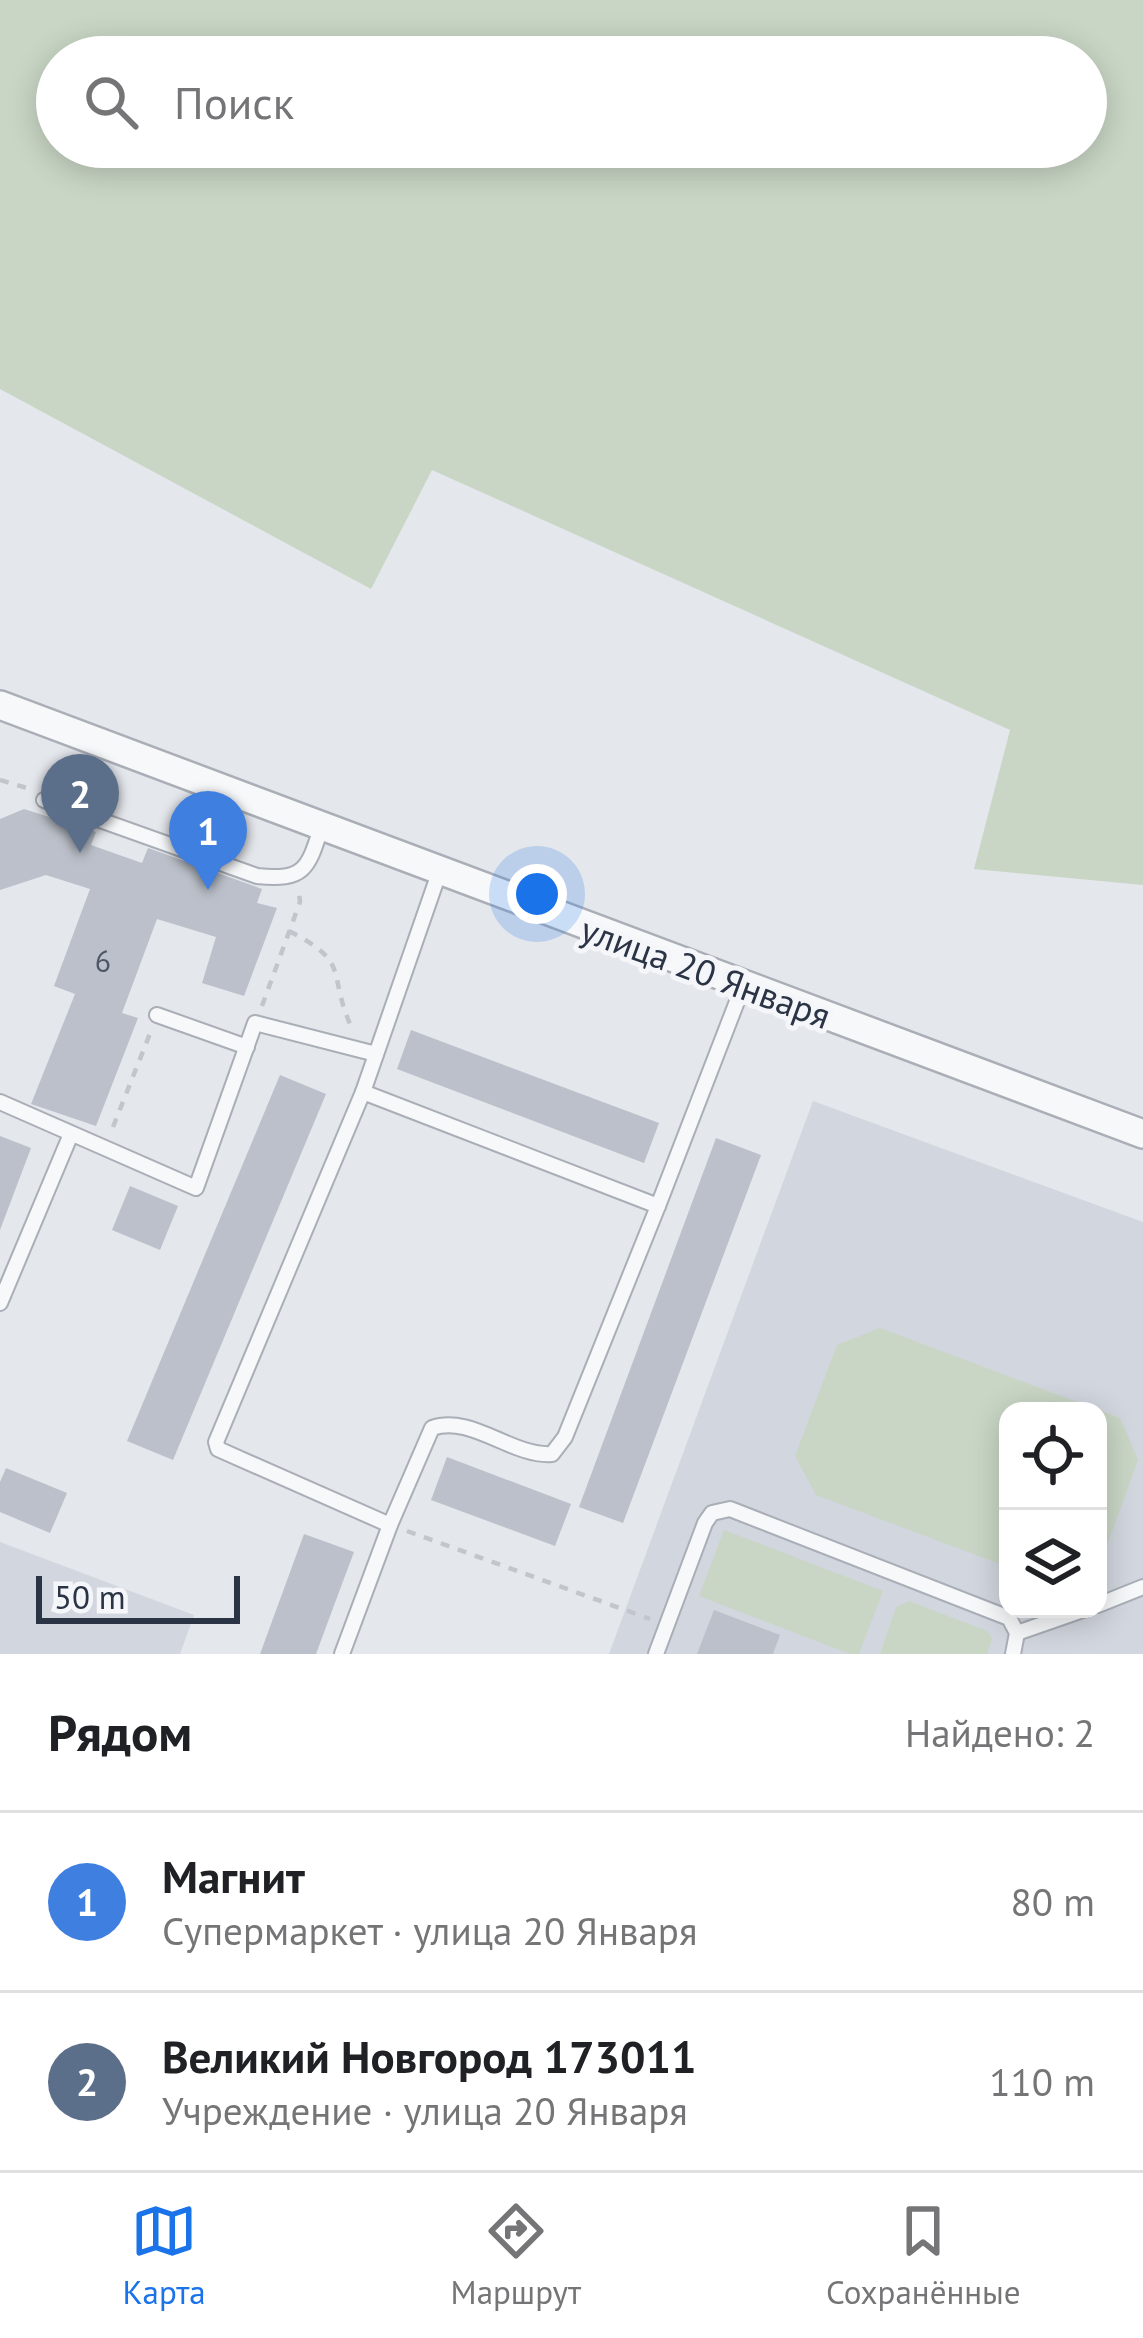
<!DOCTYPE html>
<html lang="ru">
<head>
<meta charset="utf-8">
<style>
	:root { --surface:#fff; --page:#f2f2f2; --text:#202124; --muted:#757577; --line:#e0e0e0; --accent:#1a73e8 }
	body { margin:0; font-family:"PT Sans",sans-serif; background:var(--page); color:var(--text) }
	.controls { position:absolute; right:36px; bottom:36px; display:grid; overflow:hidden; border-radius:24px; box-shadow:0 6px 30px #0003 }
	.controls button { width:108px; height:108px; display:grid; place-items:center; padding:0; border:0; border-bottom:3px solid var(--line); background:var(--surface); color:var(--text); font:60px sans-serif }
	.scale { position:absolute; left:36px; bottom:30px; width:204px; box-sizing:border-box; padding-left:12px; border:6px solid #2b3445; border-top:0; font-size:33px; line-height:42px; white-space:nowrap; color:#2b3445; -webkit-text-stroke:9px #f4f6f9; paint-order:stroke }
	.you { position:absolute; left:537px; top:894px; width:42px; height:42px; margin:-30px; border:9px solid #fff; border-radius:50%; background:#1a73e8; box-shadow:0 0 0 18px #1a73e833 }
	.badge { display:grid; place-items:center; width:78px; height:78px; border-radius:50%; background:var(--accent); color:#fff; font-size:39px; font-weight:700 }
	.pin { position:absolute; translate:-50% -99px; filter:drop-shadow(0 3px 6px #0008) }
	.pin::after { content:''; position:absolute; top:63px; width:42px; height:36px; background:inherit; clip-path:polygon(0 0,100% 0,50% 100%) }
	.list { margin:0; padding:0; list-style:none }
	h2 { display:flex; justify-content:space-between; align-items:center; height:156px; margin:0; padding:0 48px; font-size:51px }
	h2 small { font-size:39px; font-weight:400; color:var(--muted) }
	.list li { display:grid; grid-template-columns:78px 1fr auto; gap:36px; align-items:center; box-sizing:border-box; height:180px; padding:0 48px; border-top:3px solid var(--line) }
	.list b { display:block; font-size:45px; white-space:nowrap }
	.list p { margin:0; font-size:39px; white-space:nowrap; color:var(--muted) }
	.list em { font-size:39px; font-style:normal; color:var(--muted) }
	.icon { flex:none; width:66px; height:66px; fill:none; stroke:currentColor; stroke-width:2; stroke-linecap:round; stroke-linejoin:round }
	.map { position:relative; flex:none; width:1143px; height:1654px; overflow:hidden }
	.search { position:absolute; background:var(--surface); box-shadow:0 6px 30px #0003; left:36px; right:36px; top:36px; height:132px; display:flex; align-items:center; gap:30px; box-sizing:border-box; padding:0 42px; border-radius:66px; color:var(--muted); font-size:45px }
	.sheet { height:516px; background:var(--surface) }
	nav { display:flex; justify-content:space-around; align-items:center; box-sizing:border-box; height:168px; border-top:3px solid var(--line); background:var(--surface); font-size:33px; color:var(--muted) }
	nav a { display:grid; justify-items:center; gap:6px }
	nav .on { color:var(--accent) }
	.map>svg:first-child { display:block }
	.built { fill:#d2d6de; fill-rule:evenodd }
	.green { fill:#c9d6c5; fill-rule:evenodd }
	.building { fill:#bbc0ca }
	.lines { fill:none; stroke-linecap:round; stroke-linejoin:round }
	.service-casing { stroke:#a9aeb7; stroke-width:18 }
	.minor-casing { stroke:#a9aeb7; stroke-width:32 }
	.path { stroke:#c2c5cb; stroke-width:4.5; stroke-dasharray:9 9; stroke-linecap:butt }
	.service { stroke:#f7f8fa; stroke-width:14 }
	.minor { stroke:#f7f8fa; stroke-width:27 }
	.labels { text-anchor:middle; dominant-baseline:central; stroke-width:10; stroke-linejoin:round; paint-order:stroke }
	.number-label { font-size:30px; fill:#4f5766 }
	.street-label { font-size:36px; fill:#2b3445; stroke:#f4f6f9 }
</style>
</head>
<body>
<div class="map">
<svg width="1143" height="1654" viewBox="0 0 1143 1654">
	<rect width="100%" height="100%" fill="#e4e7ec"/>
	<g class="built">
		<path d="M813,1101L1143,1222V1654H609ZM1008,1411H1098V1609H1008Z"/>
		<path d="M0,1542L194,1615L180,1654H0Z"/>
	</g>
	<g class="green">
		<path d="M0,0H1143V885L974,869L1010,730L432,470L371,589L0,389ZM1086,57V147H57V57Z"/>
		<path d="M880,1328L1120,1418L1138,1460L1098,1570V1411H1008V1567L816,1495L795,1456L837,1345Z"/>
		<path d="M724,1530L883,1591L859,1654H850L699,1596Z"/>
		<path d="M909,1601L987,1631L992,1638L987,1654H880L896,1607Z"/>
	</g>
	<g class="building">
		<path d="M24,809L96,832L91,845L142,863L148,848L262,889L257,903L277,908L244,996L202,983L216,937L157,919L122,1013L138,1018L96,1126L31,1104L75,994L54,986L90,889L46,875L0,890V819Z"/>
		<path d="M411,1030L659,1123L644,1163L397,1069Z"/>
		<path d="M280,1075L326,1094L173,1460L127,1441Z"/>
		<path d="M0,1136L31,1148L0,1230Z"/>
		<path d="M716,1138L761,1155L623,1523L579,1507Z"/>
		<path d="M130,1186L178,1206L160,1250L112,1230Z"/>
		<path d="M447,1457L571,1504L555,1546L431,1500Z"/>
		<path d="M6,1468L67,1493L50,1533L0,1512V1482Z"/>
		<path d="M304,1534L354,1552L339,1592L316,1654H260Z"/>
		<path d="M714,1610L780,1635L773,1654H697Z"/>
	</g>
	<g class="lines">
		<defs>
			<g id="service">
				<path d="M44,800L257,876C304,881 308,869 321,828"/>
				<path d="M439,873L363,1092L216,1442L218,1449L390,1525L432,1428C471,1414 512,1457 552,1454L565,1437L658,1206"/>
				<path d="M157,1015L247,1047"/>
				<path d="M363,1092L658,1206L743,986"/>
				<path d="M0,1102L196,1188L255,1023L376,1054"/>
				<path d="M0,1303L71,1134"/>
				<path d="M1098,1605L1143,1587"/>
				<path d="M1017,1633L1086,1609"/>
				<path d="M342,1654L390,1525"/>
				<path d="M656,1654L705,1523L712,1513L730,1509L1009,1618L1017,1633L1013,1654"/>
			</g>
			<path id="minor" d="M0,705L1143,1134"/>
		</defs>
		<use href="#service" class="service-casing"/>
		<use href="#minor" class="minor-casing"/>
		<g class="path">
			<path d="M0,780L30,789"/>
			<path d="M289,931C351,963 327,970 350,1024"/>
			<path d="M262,1006L300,902L299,892"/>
			<path d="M113,1127L151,1031"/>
			<path d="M407,1531L650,1619"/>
		</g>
		<use href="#service" class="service"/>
		<use href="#minor" class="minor"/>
	</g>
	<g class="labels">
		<g class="number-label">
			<text x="103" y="960">6</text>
		</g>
		<g class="street-label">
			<text transform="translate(706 972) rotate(20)">улица 20 Января</text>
		</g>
	</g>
</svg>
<div class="controls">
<button><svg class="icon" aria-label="locate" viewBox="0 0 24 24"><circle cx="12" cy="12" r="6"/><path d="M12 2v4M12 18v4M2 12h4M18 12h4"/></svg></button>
<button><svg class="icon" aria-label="layers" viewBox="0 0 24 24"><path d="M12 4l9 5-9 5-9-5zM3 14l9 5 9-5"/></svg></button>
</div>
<div class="scale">50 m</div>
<div class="you"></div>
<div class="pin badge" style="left:208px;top:890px;background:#3f7fe0">1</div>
<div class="pin badge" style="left:80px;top:853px;background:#5c6f8a">2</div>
<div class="search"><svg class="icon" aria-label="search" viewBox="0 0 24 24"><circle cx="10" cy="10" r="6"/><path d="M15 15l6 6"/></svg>Поиск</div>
</div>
<section class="sheet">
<h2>Рядом<small>Найдено: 2</small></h2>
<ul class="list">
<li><span class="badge" style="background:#3f7fe0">1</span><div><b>Магнит</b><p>Супермаркет · улица 20 Января</p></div><em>80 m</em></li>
<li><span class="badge" style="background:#5c6f8a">2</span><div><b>Великий Новгород 173011</b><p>Учреждение · улица 20 Января</p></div><em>110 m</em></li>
</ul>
</section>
<nav>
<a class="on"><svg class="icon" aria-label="map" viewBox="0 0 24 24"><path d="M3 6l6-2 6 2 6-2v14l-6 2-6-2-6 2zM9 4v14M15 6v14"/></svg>Карта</a>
<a><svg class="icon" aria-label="directions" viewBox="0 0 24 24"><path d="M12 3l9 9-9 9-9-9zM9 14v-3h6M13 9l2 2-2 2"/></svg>Маршрут</a>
<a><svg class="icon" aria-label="saved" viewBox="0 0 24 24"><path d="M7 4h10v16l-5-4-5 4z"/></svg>Сохранённые</a>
</nav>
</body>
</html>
